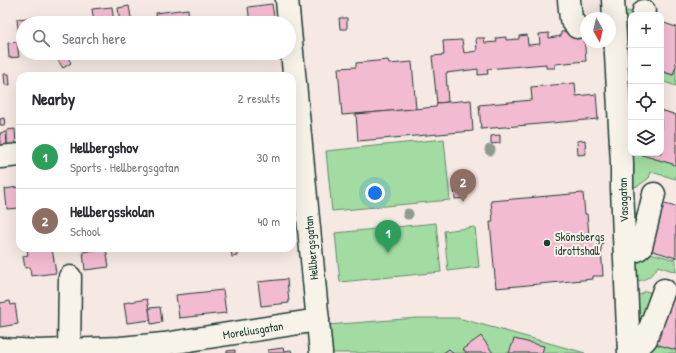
<!DOCTYPE html>
<html lang="en">
<head>
<meta charset="utf-8">
<style>
	:root { --surface:#fff; --page:#f7f7f7; --text:#2b2b33; --muted:#7c7c81; --line:#e1e1e2; --accent:#1a73e8 }
	body { margin:0; font-family:"Patrick Hand",sans-serif; background:var(--page); color:var(--text) }
	.controls { position:absolute; right:12px; top:12px; display:grid; overflow:hidden; border-radius:8px; box-shadow:0 4px 16px #0002 }
	.controls button { width:36px; height:36px; display:grid; place-items:center; padding:0; border:0; border-bottom:1px solid var(--line); background:var(--surface); color:var(--text); font:20px sans-serif }
	.compass { position:absolute; left:580px; top:12px; width:36px; height:36px; border-radius:50%; background:var(--surface); box-shadow:0 4px 16px #0002; rotate:172deg }
	.you { position:absolute; left:375px; top:193px; width:14px; height:14px; margin:-10px; border:3px solid #fff; border-radius:50%; background:#1a73e8; box-shadow:0 0 0 6px #1a73e833 }
	.badge { display:grid; place-items:center; width:26px; height:26px; border-radius:50%; background:var(--accent); color:#fff; font-size:13px; font-weight:700 }
	.pin { position:absolute; translate:-50% -33px; filter:drop-shadow(0 1px 2px #0008) }
	.pin::after { content:''; position:absolute; top:21px; width:14px; height:12px; background:inherit; clip-path:polygon(0 0,100% 0,50% 100%) }
	.list { margin:0; padding:0; list-style:none }
	h2 { display:flex; justify-content:space-between; align-items:center; height:52px; margin:0; padding:0 16px; font-size:17px }
	h2 small { font-size:13px; font-weight:400; color:var(--muted) }
	.list li { display:grid; grid-template-columns:26px 1fr auto; gap:12px; align-items:center; box-sizing:border-box; height:64px; padding:0 16px; border-top:1px solid var(--line) }
	.list b { display:block; font-size:15px; white-space:nowrap }
	.list p { margin:0; font-size:13px; white-space:nowrap; color:var(--muted) }
	.list em { font-size:13px; font-style:normal; color:var(--muted) }
	.icon { flex:none; width:22px; height:22px; fill:none; stroke:currentColor; stroke-width:2; stroke-linecap:round; stroke-linejoin:round }
	.map { position:relative; flex:none; width:676px; height:353px; overflow:hidden }
	.search { position:absolute; background:var(--surface); box-shadow:0 4px 16px #0002; left:16px; top:16px; width:280px; height:44px; display:flex; align-items:center; gap:10px; box-sizing:border-box; padding:0 14px; border-radius:22px; color:var(--muted); font-size:15px }
	.panel { position:absolute; background:var(--surface); box-shadow:0 4px 16px #0002; left:16px; top:72px; width:280px; height:180px; border-radius:12px }
	.map>svg:first-child { display:block }
	.green { fill:#a3dca2; stroke:#618c6b }
	.building { fill:#f3bbd1; stroke:#1f3d34 }
	.lines { fill:none; stroke-linecap:round; stroke-linejoin:round }
	.minor-casing { stroke:#1f3d34; stroke-width:25 }
	.minor { stroke:#f7f3e8; stroke-width:22 }
	.tree { fill:#8e9c8f }
	.poi-dot { fill:#1f3d34; stroke:#f7f3e8; stroke-width:1.5 }
	.labels { text-anchor:middle; dominant-baseline:central; stroke-width:4; stroke-linejoin:round; paint-order:stroke }
	.street-label { font-size:12px; fill:#1f3d34; stroke:#f7f3e8 }
	.poi-label { font-size:12px; fill:#1f3d34; stroke:#f7f3e8; text-anchor:start }
</style>
</head>
<body>
<div class="map">
<svg width="676" height="353" viewBox="0 0 676 353">
	<rect width="100%" height="100%" fill="#f6e8e3"/>
	<filter id="ink" filterUnits="userSpaceOnUse"><feTurbulence type="fractalNoise" baseFrequency=".025" numOctaves="2"/><feDisplacementMap in="SourceGraphic" scale="8" xChannelSelector="R" yChannelSelector="G"/><feConvolveMatrix kernelMatrix="1 2 1 2 8 2 1 2 1" color-interpolation-filters="sRGB"/></filter>
	<g filter="url(#ink)">
		<g class="green">
			<path d="M628,11L638,15H631V92L628,93L624,13Z"/>
			<path d="M676,66V86L661,81V71L673,75Z"/>
			<path d="M661,110L676,115V179L651,172L649,178L638,186L633,187L631,153H661Z"/>
			<path d="M444,139L450,200L332,211L326,151Z"/>
			<path d="M436,223L441,272L340,282L335,233Z"/>
			<path d="M475,227L479,267L448,271L444,231Z"/>
			<path d="M643,251L676,260V272L658,266C654,274 645,281 637,281L636,257Z"/>
			<path d="M645,291L665,296L676,353H641L638,296Z"/>
			<path d="M417,318H458L585,353H330L327,325Z"/>
		</g>
		<g class="building">
			<path d="M272,4L275,23H250L248,7Z"/>
			<path d="M129,6L132,23H120L118,8Z"/>
			<path d="M112,7L114,23H94L92,9Z"/>
			<path d="M188,9L189,21L181,22V23H157L156,13Z"/>
			<path d="M37,17L38,23H23V47H20L17,19Z"/>
			<path d="M339,18H347V29H340Z"/>
			<path d="M661,22L676,27V66L673,75L661,71Z"/>
			<path d="M570,31V36L584,35L586,61L555,64V68H546V64L487,69L488,74L478,75V69L446,73L448,102L437,103L432,56L444,55L443,41L462,40L464,53L477,51L476,38H484L485,43L497,42L496,38L506,37V40L519,39V36L527,35L528,45L540,44L539,34L549,33V38L561,36V32Z"/>
			<path d="M17,42L19,57L9,58L8,43Z"/>
			<path d="M66,54L71,63L63,68L57,59Z"/>
			<path d="M388,60L389,64L412,62L416,109L342,115L338,68L356,67V63Z"/>
			<path d="M4,74H9L10,85H5Z"/>
			<path d="M575,83L576,96L596,94L598,119L481,129L479,105L532,100L531,87Z"/>
			<path d="M471,100L473,131L358,141L356,114L436,107L437,103Z"/>
			<path d="M661,110L676,115V165L642,155L643,153H661Z"/>
			<path d="M4,118L5,125H0V119Z"/>
			<path d="M15,129L16,145H7V130Z"/>
			<path d="M6,132L7,144L0,146V133Z"/>
			<path d="M500,135V143L491,144V136Z"/>
			<path d="M585,140L586,154L578,155L577,141Z"/>
			<path d="M18,187V189H20V208L7,209L5,189Z"/>
			<path d="M466,187L467,198L455,199L454,188Z"/>
			<path d="M583,193L585,214H587L589,235L604,238L601,248L603,276H593V279L496,288L490,222H493L491,201Z"/>
			<path d="M661,203L676,207V258L647,249Z"/>
			<path d="M37,248H52L56,273L31,276L30,267L25,268L23,256L28,255L27,250Z"/>
			<path d="M106,248L109,267L85,270L83,252Z"/>
			<path d="M237,248V256L232,257L231,249Z"/>
			<path d="M287,279L289,303L261,306L258,282Z"/>
			<path d="M223,290L226,313L179,318L176,295Z"/>
			<path d="M665,296L676,299V350L652,343Z"/>
			<path d="M147,299L151,320L127,323L124,303Z"/>
			<path d="M10,301L11,305L15,304L18,324L0,327V303Z"/>
			<path d="M160,307L162,322L151,324L149,308Z"/>
			<path d="M481,336L493,353H466L463,349Z"/>
			<path d="M514,339L544,346L542,353H509Z"/>
			<path d="M283,348L284,351L291,350L292,353H268V350Z"/>
			<path d="M449,349L453,353H443Z"/>
			<path d="M235,350V353H227V351Z"/>
		</g>
		<g class="lines">
			<defs>
				<g id="minor">
					<path d="M287,0L321,353"/>
					<path d="M569,0L571,19L577,27"/>
					<path d="M613,0L622,163V188L629,353"/>
					<path d="M643,15L644,11"/>
					<path d="M0,157L20,155"/>
					<path d="M625,253L637,250L641,247L654,194"/>
					<path d="M629,347C638,346 640,346 646,339L664,290"/>
					<path d="M0,349L39,351L120,348L164,344L318,320"/>
					<path d="M69,351L70,277"/>
				</g>
			</defs>
			<use href="#minor" class="minor-casing"/>
			<use href="#minor" class="minor"/>
		</g>
		<g class="tree">
			<circle cx="490" cy="150" r="5.5"/>
			<circle cx="408" cy="214" r="5.5"/>
		</g>
	</g>
	<circle class="poi-dot" cx="547" cy="243" r="4"/>
	<g class="labels">
		<g class="street-label">
			<text transform="translate(623 200) rotate(-92)">Vasagatan</text>
			<text transform="translate(311 248) rotate(-95)">Hellbergsgatan</text>
			<text transform="translate(253 330) rotate(-9)">Moreliusgatan</text>
		</g>
		<g class="poi-label">
			<text x="555" y="236">Skönsbergs<tspan x="555" dy="14">idrottshall</tspan></text>
		</g>
	</g>
</svg>
<div class="controls">
<button>+</button>
<button>−</button>
<button><svg class="icon" aria-label="locate" viewBox="0 0 24 24"><circle cx="12" cy="12" r="6"/><path d="M12 2v4M12 18v4M2 12h4M18 12h4"/></svg></button>
<button><svg class="icon" aria-label="layers" viewBox="0 0 24 24"><path d="M12 4l9 5-9 5-9-5zM3 14l9 5 9-5"/></svg></button>
</div>
<svg class="compass" viewBox="-18 -18 36 36"><path d="M0-13l5 13h-10z" fill="#e53935"/><path d="M0 13l5-13h-10z" fill="#7c7c81"/></svg>
<div class="you"></div>
<div class="pin badge" style="left:388px;top:253px;background:#2e9e5b">1</div>
<div class="pin badge" style="left:463px;top:202px;background:#8d6e63">2</div>
<div class="search"><svg class="icon" aria-label="search" viewBox="0 0 24 24"><circle cx="10" cy="10" r="6"/><path d="M15 15l6 6"/></svg>Search here</div>
<section class="panel">
<h2>Nearby<small>2 results</small></h2>
<ul class="list">
<li><span class="badge" style="background:#2e9e5b">1</span><div><b>Hellbergshov</b><p>Sports · Hellbergsgatan</p></div><em>30 m</em></li>
<li><span class="badge" style="background:#8d6e63">2</span><div><b>Hellbergsskolan</b><p>School</p></div><em>40 m</em></li>
</ul>
</section>
</div>
</body>
</html>
